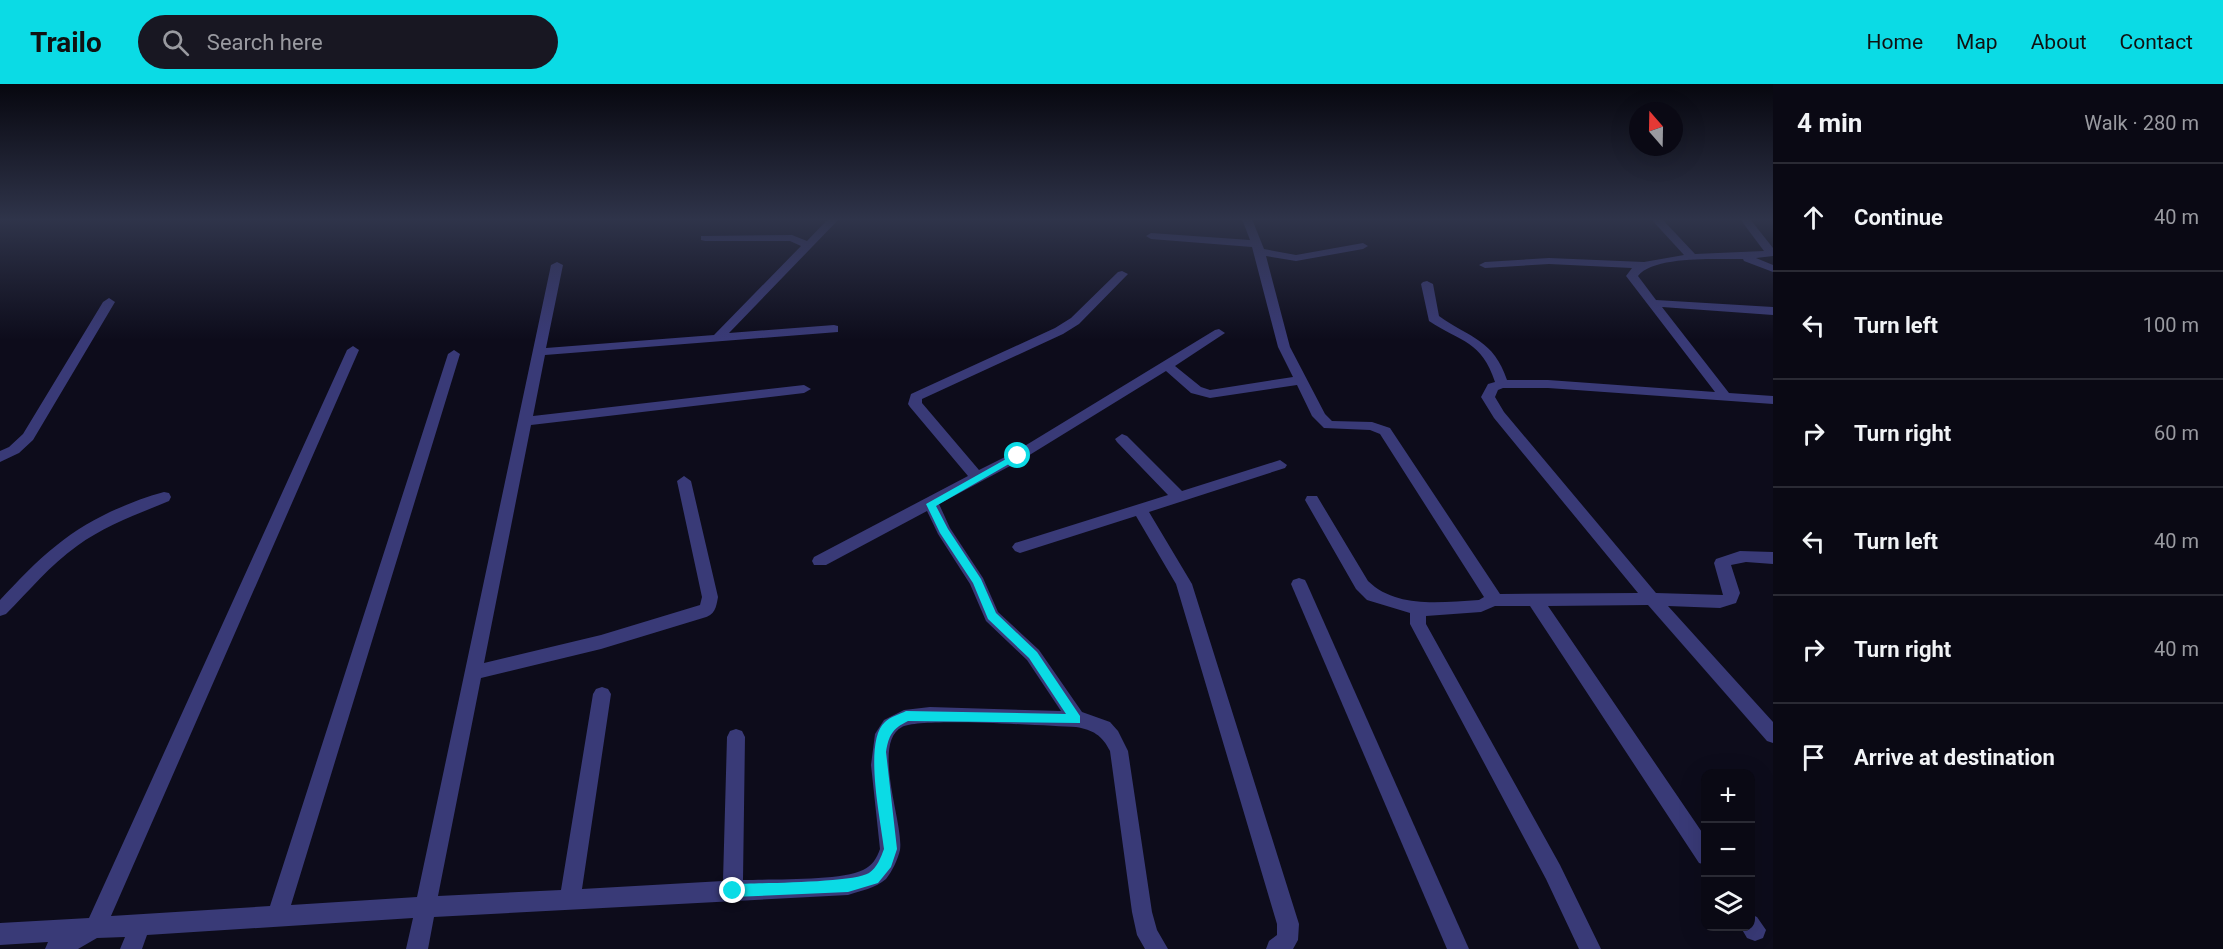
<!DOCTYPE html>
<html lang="en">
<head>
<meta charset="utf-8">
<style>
	:root { --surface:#0a0914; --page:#181722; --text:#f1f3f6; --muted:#999aa0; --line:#2a2a34; --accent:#0bdbe5 }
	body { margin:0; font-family:Roboto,sans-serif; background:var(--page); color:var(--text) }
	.controls { position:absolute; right:18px; bottom:18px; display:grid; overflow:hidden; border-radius:12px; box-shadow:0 6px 24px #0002 }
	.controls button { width:54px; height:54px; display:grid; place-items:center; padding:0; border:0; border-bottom:2px solid var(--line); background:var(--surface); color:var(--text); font:30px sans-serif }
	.compass { position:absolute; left:1629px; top:18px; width:54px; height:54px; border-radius:50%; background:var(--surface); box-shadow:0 6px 24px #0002; rotate:340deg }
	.stop { position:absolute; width:18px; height:18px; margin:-14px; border:4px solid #0bdbe5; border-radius:50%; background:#fff }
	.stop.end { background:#0bdbe5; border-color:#fff; box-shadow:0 2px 6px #0008 }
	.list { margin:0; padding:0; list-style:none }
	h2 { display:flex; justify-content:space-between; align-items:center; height:78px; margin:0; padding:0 24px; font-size:26px }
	h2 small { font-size:20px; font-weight:400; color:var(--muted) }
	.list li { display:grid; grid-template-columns:39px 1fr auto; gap:18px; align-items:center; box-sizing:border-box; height:108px; padding:0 24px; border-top:2px solid var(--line) }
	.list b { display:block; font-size:22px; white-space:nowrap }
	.list em { font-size:20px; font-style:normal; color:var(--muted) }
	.icon { flex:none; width:33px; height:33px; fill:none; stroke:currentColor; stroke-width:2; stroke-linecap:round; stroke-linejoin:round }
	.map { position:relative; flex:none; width:1773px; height:865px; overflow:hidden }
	header { display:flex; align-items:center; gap:36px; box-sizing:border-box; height:84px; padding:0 30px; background:var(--accent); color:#111 }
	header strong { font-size:28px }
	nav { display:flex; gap:33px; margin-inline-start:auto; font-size:21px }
	.search { width:420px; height:54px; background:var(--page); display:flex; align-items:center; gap:15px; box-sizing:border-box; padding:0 21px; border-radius:33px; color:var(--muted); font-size:22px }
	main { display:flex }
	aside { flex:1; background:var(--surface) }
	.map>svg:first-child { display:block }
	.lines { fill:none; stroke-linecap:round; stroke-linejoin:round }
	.street { fill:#393a77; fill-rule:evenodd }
	.route { fill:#0bdbe5 }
</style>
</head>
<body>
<header>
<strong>Trailo</strong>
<div class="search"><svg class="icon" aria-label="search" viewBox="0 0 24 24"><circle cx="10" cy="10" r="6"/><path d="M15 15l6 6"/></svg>Search here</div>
<nav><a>Home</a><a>Map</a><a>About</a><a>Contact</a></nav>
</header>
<main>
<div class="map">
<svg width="1773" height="865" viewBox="0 0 1773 865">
	<rect width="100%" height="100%" fill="#0d0c1b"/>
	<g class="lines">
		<g class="street">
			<path d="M828,135H839L729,249L834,241L838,242V248L545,271L533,332L804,301L811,305L804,309L531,341L484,579L601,551L700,521L702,513L677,397L684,392L691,397L718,513C716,524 715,531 703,534L601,565L481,594L438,812L561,806L593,610L596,605L602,603L608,605L611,610L582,805L723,797L727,653L730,647L736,645L742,647L745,653L743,796C772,795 841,797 863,786C872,782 877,774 880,765L871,681L875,650L884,636L904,626L930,623L1061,627L1027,576L986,537L970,500L938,450L927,427L826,481H814L812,477L814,473L968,392L910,323L908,320L911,310L1055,244L1071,234L1118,188L1122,187L1128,190L1079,240L1063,250L922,315V319L979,386L1013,369L1215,246L1219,245L1225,249L1175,282L1201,303L1210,306L1293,293L1278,263L1252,163L1151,155L1146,152L1151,149L1250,156L1242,135H1252L1264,165L1296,171L1363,159L1368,162L1363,165L1296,177L1266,172L1290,263L1325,330L1332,337L1372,338L1390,344L1500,510L1638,509L1494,334L1481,313L1488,300L1495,298C1482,257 1461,258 1429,237L1421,200L1423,198L1427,197L1433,200L1439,232C1470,254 1494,256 1507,296H1548L1715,308L1626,192L1632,184L1549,180L1485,184L1479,181L1485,178L1549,174L1644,178L1684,171L1651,135H1662L1695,170L1764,167L1740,135H1750L1773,164V172L1756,174L1773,181V188L1744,177L1743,175H1732C1709,175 1652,173 1638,192L1656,216L1773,223V231L1662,223L1729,309L1773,312V320L1548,304H1503L1498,306L1495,313L1504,328L1656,509L1723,511L1714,479L1716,475L1740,467L1773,468V480L1746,478L1731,481L1740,509L1736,519L1720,524L1668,522L1773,638V659L1767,657L1648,521L1548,522L1706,754V781L1699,779L1530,522H1495L1481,528L1426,532V540L1560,781L1601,865H1579L1546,795L1410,540V529L1367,516L1356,505L1305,416L1307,412H1317L1368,497C1397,525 1441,518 1479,516L1484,513L1380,350L1370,346L1324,344L1312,332L1297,301L1210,314L1191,309L1166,287L1023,375L939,420L950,444L983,494L998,528L1039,566L1082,628L1110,638L1118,647L1128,667L1152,828L1157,846L1168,865H1145L1137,851L1132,828L1110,667C1102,651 1093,646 1076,643C1046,642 921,633 902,643C871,659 904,740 900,766C898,775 892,788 886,795C876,804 860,807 848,811L434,833L428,865H406L413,834L147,851L142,865H120L125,853L97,854L78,865H45L48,858L0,861V839L89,834L347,266L353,262L359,266L111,832L270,822L448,270L454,266L460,270L291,821L417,813L551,181L557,178L563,181L546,264L714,251L801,162L790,157H705L701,156V152L792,151L807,157Z"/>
			<path d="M109,214L115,218L33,356L19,369L0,378V367L9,363L23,350L103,218Z"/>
			<path d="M1122,350L1127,352L1182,407L1280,376L1287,381L1285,384L1149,428L1192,500L1299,840L1298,856L1293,865H1266L1269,857L1277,851V840L1176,500L1136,432L1020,469L1015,467L1012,463L1015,459L1168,411L1117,358L1115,355Z"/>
			<path d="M164,408L169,409L171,413L169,417C138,430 104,442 77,462C50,481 29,507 6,530L0,532V516C18,497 36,477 57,461C86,437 127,418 164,408Z"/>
			<path d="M1299,494L1305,496L1307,500L1469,865H1447L1291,500L1293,496Z"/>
			<path d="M1750,830L1757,833L1766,846L1763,854L1755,857L1747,854L1740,842H1750Z"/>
		</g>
	</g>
	<linearGradient id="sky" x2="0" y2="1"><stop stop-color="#07070f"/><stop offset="0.53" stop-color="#2f344a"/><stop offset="1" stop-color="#2f344a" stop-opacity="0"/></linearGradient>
	<rect width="1773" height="256" fill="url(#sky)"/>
	<path class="route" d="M1015,370L1023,372L936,422L948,445L981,495L996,529L1037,568L1080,632V639L908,637C892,645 889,651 886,668L897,765L891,783L878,799L848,808L733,813L728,811L726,807L728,802L733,800C757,799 853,799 869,789C877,784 881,773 884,765C881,737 863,657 885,638C890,633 900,630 906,627L1066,630L1029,574L988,535L973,499L940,449L926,420Z"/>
</svg>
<div class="controls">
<button>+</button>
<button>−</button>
<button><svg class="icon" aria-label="layers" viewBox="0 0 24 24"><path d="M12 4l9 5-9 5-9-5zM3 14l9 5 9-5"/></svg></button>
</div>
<svg class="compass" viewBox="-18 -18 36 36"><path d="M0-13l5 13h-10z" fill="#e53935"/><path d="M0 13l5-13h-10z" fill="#999aa0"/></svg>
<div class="stop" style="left:1018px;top:372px"></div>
<div class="stop end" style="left:733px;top:807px"></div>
</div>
<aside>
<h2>4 min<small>Walk · 280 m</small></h2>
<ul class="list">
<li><svg class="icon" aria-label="ahead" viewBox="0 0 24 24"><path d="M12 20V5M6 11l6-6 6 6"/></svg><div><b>Continue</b></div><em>40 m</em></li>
<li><svg class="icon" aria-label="left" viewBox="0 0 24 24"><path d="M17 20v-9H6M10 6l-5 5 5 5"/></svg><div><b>Turn left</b></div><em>100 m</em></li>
<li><svg class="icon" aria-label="right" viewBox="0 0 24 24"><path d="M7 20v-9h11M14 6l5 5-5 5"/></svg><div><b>Turn right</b></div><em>60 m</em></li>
<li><svg class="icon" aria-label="left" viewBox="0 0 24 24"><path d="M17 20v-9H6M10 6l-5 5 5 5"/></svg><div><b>Turn left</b></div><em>40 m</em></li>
<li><svg class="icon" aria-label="right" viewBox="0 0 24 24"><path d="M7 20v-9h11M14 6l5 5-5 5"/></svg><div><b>Turn right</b></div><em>40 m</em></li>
<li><svg class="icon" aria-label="arrive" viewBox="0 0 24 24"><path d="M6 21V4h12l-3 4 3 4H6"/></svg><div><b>Arrive at destination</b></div></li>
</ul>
</aside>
</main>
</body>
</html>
